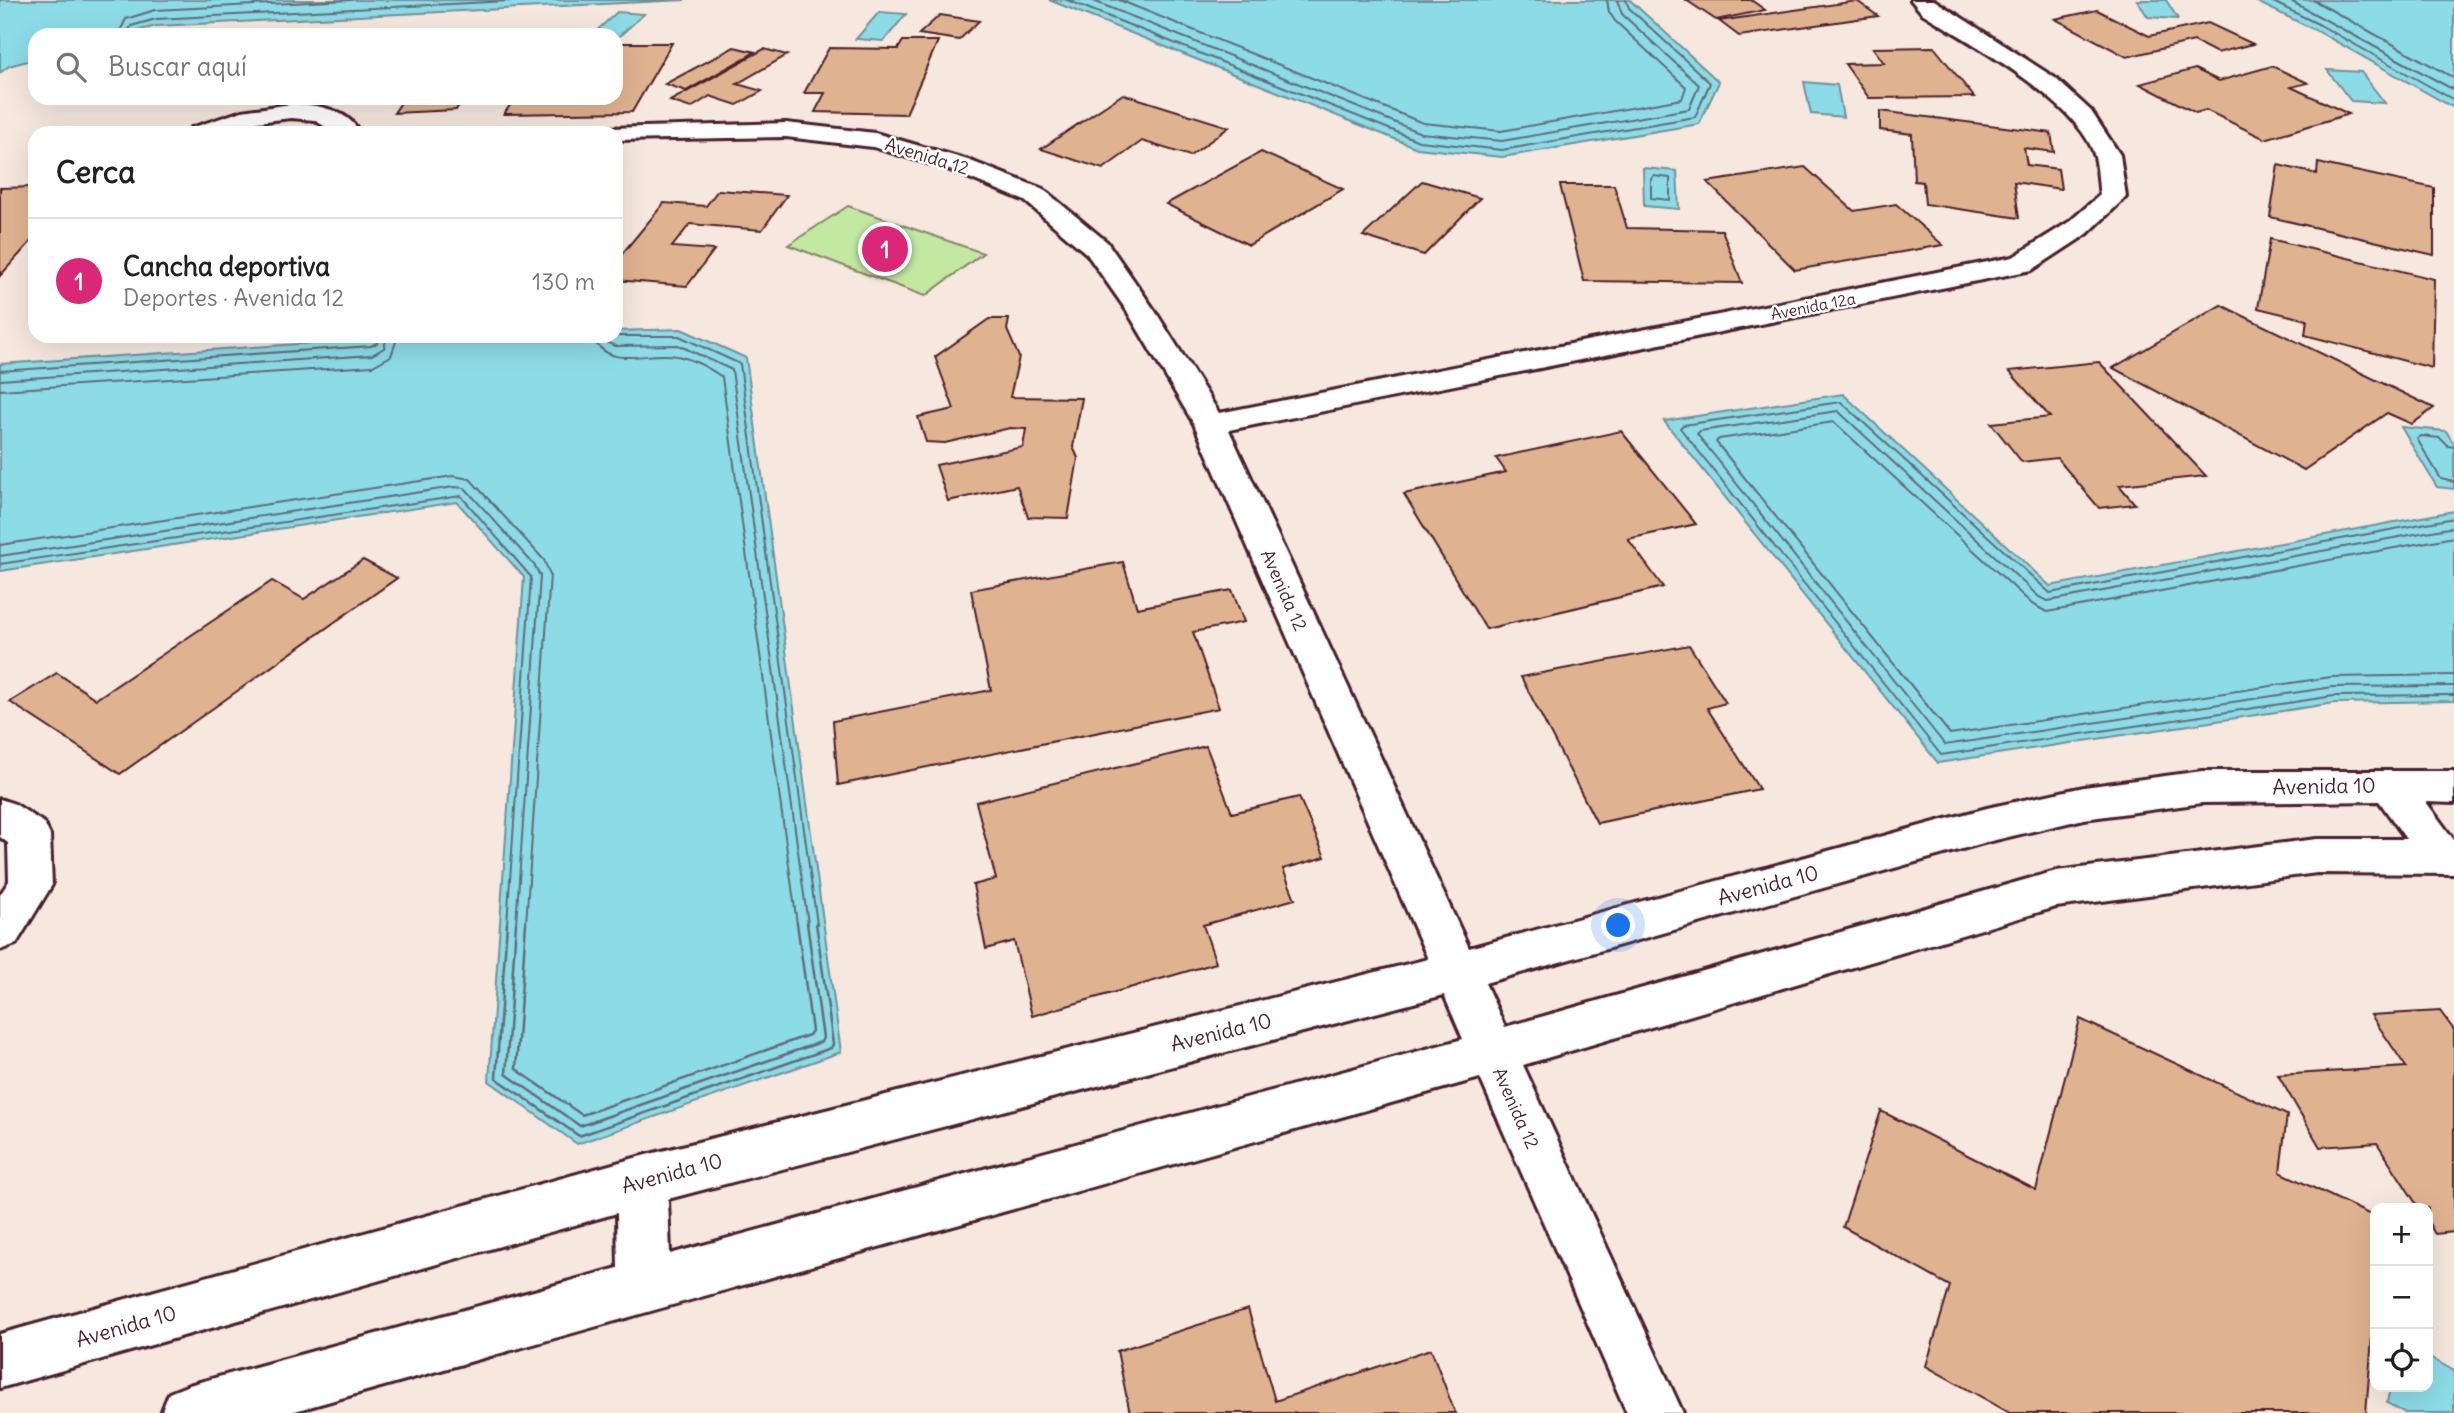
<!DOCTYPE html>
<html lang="es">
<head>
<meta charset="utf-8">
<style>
	:root { --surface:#fff; --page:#f2f2f2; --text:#202124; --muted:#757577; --line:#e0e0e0; --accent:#db2777 }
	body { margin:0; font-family:Delius,sans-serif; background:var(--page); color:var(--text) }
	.controls { position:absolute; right:21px; bottom:21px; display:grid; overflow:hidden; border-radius:14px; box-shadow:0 7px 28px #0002 }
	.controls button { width:63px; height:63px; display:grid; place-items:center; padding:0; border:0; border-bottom:2px solid var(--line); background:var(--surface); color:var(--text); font:35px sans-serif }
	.you { position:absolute; left:1619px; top:926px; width:24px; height:24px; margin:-18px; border:5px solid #fff; border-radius:50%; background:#1a73e8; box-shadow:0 0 0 10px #1a73e833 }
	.badge { display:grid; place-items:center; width:46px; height:46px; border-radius:50%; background:var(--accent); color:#fff; font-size:23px; font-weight:700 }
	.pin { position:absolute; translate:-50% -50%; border:4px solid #fff; box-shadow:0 2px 7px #0006 }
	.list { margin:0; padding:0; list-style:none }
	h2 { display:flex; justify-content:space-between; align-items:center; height:91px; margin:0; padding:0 28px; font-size:30px }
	h2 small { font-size:23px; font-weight:400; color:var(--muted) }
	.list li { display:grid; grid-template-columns:46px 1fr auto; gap:21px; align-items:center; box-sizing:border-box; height:126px; padding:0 28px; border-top:2px solid var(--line) }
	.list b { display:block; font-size:26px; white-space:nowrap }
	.list p { margin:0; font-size:23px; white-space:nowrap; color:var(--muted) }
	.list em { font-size:23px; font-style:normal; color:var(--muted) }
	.icon { flex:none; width:38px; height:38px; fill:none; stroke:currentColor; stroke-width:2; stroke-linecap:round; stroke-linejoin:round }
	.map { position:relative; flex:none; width:2454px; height:1413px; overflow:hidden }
	.search { position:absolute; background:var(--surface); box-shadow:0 7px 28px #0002; left:28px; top:28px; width:595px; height:77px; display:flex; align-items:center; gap:18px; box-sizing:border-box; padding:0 24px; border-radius:21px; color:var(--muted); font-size:26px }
	.panel { position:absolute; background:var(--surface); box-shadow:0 7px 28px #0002; left:28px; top:126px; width:595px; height:217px; border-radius:21px }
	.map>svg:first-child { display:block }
	.green { fill:#c2e8a2; stroke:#868466; stroke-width:2 }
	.water { fill:#8cdce7; stroke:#72909c; stroke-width:2 }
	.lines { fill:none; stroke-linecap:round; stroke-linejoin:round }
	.shore-far1 { stroke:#646b76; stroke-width:2 }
	.shore { stroke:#646b76; stroke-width:2.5 }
	.building { fill:#e0b390; stroke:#4a1f2b; stroke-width:2 }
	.minor-casing { stroke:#4a1f2b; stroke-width:6 }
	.minor { fill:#fff; fill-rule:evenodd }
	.labels { text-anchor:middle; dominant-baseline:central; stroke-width:5; stroke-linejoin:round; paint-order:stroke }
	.far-street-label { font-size:16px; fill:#4a1f2b; stroke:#fff }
	.street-label { font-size:18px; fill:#4a1f2b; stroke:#fff }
	.near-street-label { font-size:21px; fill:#4a1f2b; stroke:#fff }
</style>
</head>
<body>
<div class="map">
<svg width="2454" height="1413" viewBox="0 0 2454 1413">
	<rect width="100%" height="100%" fill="#f6e8de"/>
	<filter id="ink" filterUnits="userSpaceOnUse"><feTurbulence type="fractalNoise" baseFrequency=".0143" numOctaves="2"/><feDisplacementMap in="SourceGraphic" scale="14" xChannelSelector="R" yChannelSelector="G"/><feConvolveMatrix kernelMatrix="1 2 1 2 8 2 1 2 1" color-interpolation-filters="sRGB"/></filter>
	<g filter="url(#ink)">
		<path class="green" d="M848,206L983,253L925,296L788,245Z"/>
		<g class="water">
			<path d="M0,0H685L156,26L122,35H35V59L9,66L0,73Z"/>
			<path d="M1049,0H1630L1719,82L1699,124L1502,157L1417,148Z"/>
			<path d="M2137,0H2166L2178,19L2148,17Z"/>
			<path d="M2253,0H2454V108L2317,31Z"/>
			<path d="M617,12L644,14L616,39V35H592Z"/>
			<path d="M879,12L906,14L884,41L856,39Z"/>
			<path d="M2327,70L2361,72L2385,103L2351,101Z"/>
			<path d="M1804,82L1837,85L1843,117L1811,114Z"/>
			<path d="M1643,168L1677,171L1679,209L1644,206Z"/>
			<path d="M681,329L746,358L841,1052L577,1144L489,1081L524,577L457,502L0,571V364L417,336H616V331Z"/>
			<path d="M1843,394L2050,586L2454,511V701L2335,703L1938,763L1664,421Z"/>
			<path d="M2401,427L2446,431L2454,444V489L2437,487Z"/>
			<path d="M2428,1356L2454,1371V1413H2405L2387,1403L2390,1387H2428Z"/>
		</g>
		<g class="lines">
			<g class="shore-far1">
				<path d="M1067,0L1419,141L1502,150L1695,117L1710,83L1629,8L1626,0"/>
				<path d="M1091,0L1421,133L1502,141L1689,109L1699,85L1622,14L1617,0"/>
				<path d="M1119,0L1423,123L1501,131L1682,99L1686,87L1615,21L1609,12L1607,0"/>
				<path d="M2269,0L2320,25L2454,100"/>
				<path d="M2289,0L2454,90"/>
				<path d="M2313,0L2454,78"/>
				<path d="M118,35L126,19L155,10L351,0"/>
				<path d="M127,35L131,26L156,19L526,0"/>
				<path d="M1654,176L1670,178V200L1651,198V179Z"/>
				<path d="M591,336C611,372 644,350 677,356C693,359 709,368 722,377L797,924"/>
				<path d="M602,336L608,343L616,346L678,345L732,370L808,924"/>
				<path d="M613,336H679L740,364L817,924"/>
				<path d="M0,371L371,346L377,343L379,336"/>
				<path d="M0,380L372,355L384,348L387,336"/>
				<path d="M0,390L373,366L391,356L398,336"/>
				<path d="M2454,447L2448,446L2440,438L2421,436L2417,439L2441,479L2454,482"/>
				<path d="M2454,518L2050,593L1841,402L1683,425L1680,428L1941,755L2334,696L2454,695"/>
				<path d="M2454,527L2048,601L2039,597L1838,411L1700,431L1697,434L1945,745L2333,687L2454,686"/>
				<path d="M2454,537L2047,612L2032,604L1834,422L1719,439L1716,442L1950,734L2331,677L2454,675"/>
				<path d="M0,545L453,476L470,479L544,560L550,575L526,924"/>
				<path d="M0,556L454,487L465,488L535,566L540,576L516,924"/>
				<path d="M0,564L461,496L531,577L507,924"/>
			</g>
			<g class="shore">
				<path d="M507,923L496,1078L579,1136L831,1048L833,1044L816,923"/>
				<path d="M516,923L506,1074L580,1126L821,1042L823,1038L807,923"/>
				<path d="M526,923L516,1069L582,1115L809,1035L812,1031L797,923"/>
			</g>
		</g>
		<g class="building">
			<path d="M1686,0H1751L1765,10L1716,20Z"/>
			<path d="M1857,1L1878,16L1739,36L1719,21Z"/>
			<path d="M2097,10L2149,36L2208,23L2253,44L2217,53L2194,41L2127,57L2055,19Z"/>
			<path d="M940,15L979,21L959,40L919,34Z"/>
			<path d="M903,41H938L906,114L815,112L825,93H804L829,48L898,49Z"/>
			<path d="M616,43H672L632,112L504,114L515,98H616Z"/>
			<path d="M734,47L755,52L686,91L665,84Z"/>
			<path d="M1934,47L1974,97L1869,98L1845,64L1884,63L1873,48Z"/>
			<path d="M764,49L787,55L737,84L762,91L737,105L710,96L691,108L670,101Z"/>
			<path d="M2272,66L2308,83L2291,87L2349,114L2265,139L2206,110L2196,113L2140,84L2195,69L2219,81Z"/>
			<path d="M1123,94L1229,127L1190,156L1142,141L1103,169L1041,149Z"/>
			<path d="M404,98H463L456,110L394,113Z"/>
			<path d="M1880,111L2051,133L2054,152L2024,148L2027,165L2058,169L2061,189L2014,182L2019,218L1925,204L1923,182L1914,181L1912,134L1880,130Z"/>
			<path d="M1261,152L1343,189L1249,245L1166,204Z"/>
			<path d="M2318,163L2434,188V255L2270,217L2278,165L2317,174Z"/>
			<path d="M1805,167L1854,211L1896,204L1943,245L1795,270L1707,182Z"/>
			<path d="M1422,181L1480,198L1424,255L1363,236Z"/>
			<path d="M1560,185H1614L1627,228L1722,230L1742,283L1584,281Z"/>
			<path d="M35,187V237L0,276V188Z"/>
			<path d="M718,190L787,195L762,230L690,224L672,247L714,250L687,286L616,280V261L664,203L706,206Z"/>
			<path d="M2270,239L2434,279L2432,368L2305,335L2307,320L2258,308Z"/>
			<path d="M2221,305L2434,408L2412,424L2387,413L2304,470L2113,368Z"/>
			<path d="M989,319H1009L1007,330L1019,357L1010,397L1082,398L1073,447L1078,458L1068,518L1028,517L1017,486L948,501L936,465L1023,447L1026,429L1010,428L945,443L926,442L918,417L954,409L935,357Z"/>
			<path d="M2099,362L2206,476L2119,485L2135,504L2099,508L2057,458L2022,462L1991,423L2050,417L2009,371Z"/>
			<path d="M1621,431L1696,524L1628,539L1663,587L1486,629L1404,494L1506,472L1496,458Z"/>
			<path d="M363,560L397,578L120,774L10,702L57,673L96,699L272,581L304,599Z"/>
			<path d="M1123,562L1137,608L1232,590L1244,622L1193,632L1219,708L838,785L833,721L991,690L971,590Z"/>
			<path d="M1689,645L1726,703L1707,708L1759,789L1597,823L1521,677Z"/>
			<path d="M1206,746L1232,813L1299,797L1325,857L1283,869L1295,899L1203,925L1216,963L1032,1016L1014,941L986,949L973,885L996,879L976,802Z"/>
			<path d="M2440,1011L2454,1030V1232L2435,1234L2428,1222V1208H2419L2377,1143L2320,1147L2278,1075L2406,1067L2371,1015Z"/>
			<path d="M2080,1019L2287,1115L2280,1172L2375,1217V1300L2366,1413H2010L1926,1366L1950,1286L1843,1227L1881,1111L2036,1190Z"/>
			<path d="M1248,1309L1275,1401L1431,1349L1455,1413H1130L1117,1351Z"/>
		</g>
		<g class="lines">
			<defs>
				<g id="minor">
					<path d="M1911,0H1934L2055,78L2091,111L2120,155L2126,197L2087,234L2032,270L2022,272L1229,430L1469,948L1987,808L2084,787L2202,771H2454V803L2426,802L2454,840V874L2317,873L2056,907L1523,1065L1683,1413H1627L1480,1078L288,1413H161L169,1393L189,1385L618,1268L617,1213L0,1388V1334L642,1156L1428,959L1194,424L1127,311L1087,254L1025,201L950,170L873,147L786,137L616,140V133H604L607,128L786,123L875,133L968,160L1043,189L1107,242L1155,311L1219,413L2013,257L2069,222L2100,195C2098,183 2098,169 2095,157C2081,103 1969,42 1922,13ZM2379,801L2406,839H2317L2056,871L1505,1027L1485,983L1987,842L2084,819L2202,803ZM1444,995L1463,1039L670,1254L668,1199Z"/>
					<path d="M291,104C312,104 343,108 356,127L355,133H331V130L314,120L291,118L258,122L221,133H188L191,128L242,111Z"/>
					<path d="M0,799L15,804L44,823L50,835L52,885L16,944L0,950V895L9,881L8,843L0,837Z"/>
				</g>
			</defs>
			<use href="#minor" class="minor-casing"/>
			<use href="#minor" class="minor"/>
		</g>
	</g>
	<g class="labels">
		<g class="far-street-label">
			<text transform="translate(1813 306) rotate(-11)">Avenida 12a</text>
		</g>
		<g class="street-label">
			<text transform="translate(927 156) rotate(17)">Avenida 12</text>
			<text transform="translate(1284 590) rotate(66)">Avenida 12</text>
			<text transform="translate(1516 1108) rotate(66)">Avenida 12</text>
		</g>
		<g class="near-street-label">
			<text transform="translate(2324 786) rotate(-1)">Avenida 10</text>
			<text transform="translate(1768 885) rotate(-15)">Avenida 10</text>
			<text transform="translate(1221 1032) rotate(-14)">Avenida 10</text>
			<text transform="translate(672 1173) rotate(-15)">Avenida 10</text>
			<text transform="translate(126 1326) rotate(-16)">Avenida 10</text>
		</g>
	</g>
</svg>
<div class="controls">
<button>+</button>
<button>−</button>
<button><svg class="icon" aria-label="locate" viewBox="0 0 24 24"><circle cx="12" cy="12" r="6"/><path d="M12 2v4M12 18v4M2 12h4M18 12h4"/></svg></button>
</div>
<div class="you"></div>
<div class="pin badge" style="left:885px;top:249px">1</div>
<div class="search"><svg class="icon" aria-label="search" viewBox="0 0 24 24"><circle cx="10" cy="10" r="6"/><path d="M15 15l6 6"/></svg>Buscar aquí</div>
<section class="panel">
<h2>Cerca<small></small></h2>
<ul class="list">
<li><span class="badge">1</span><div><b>Cancha deportiva</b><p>Deportes · Avenida 12</p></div><em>130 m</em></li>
</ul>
</section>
</div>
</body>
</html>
